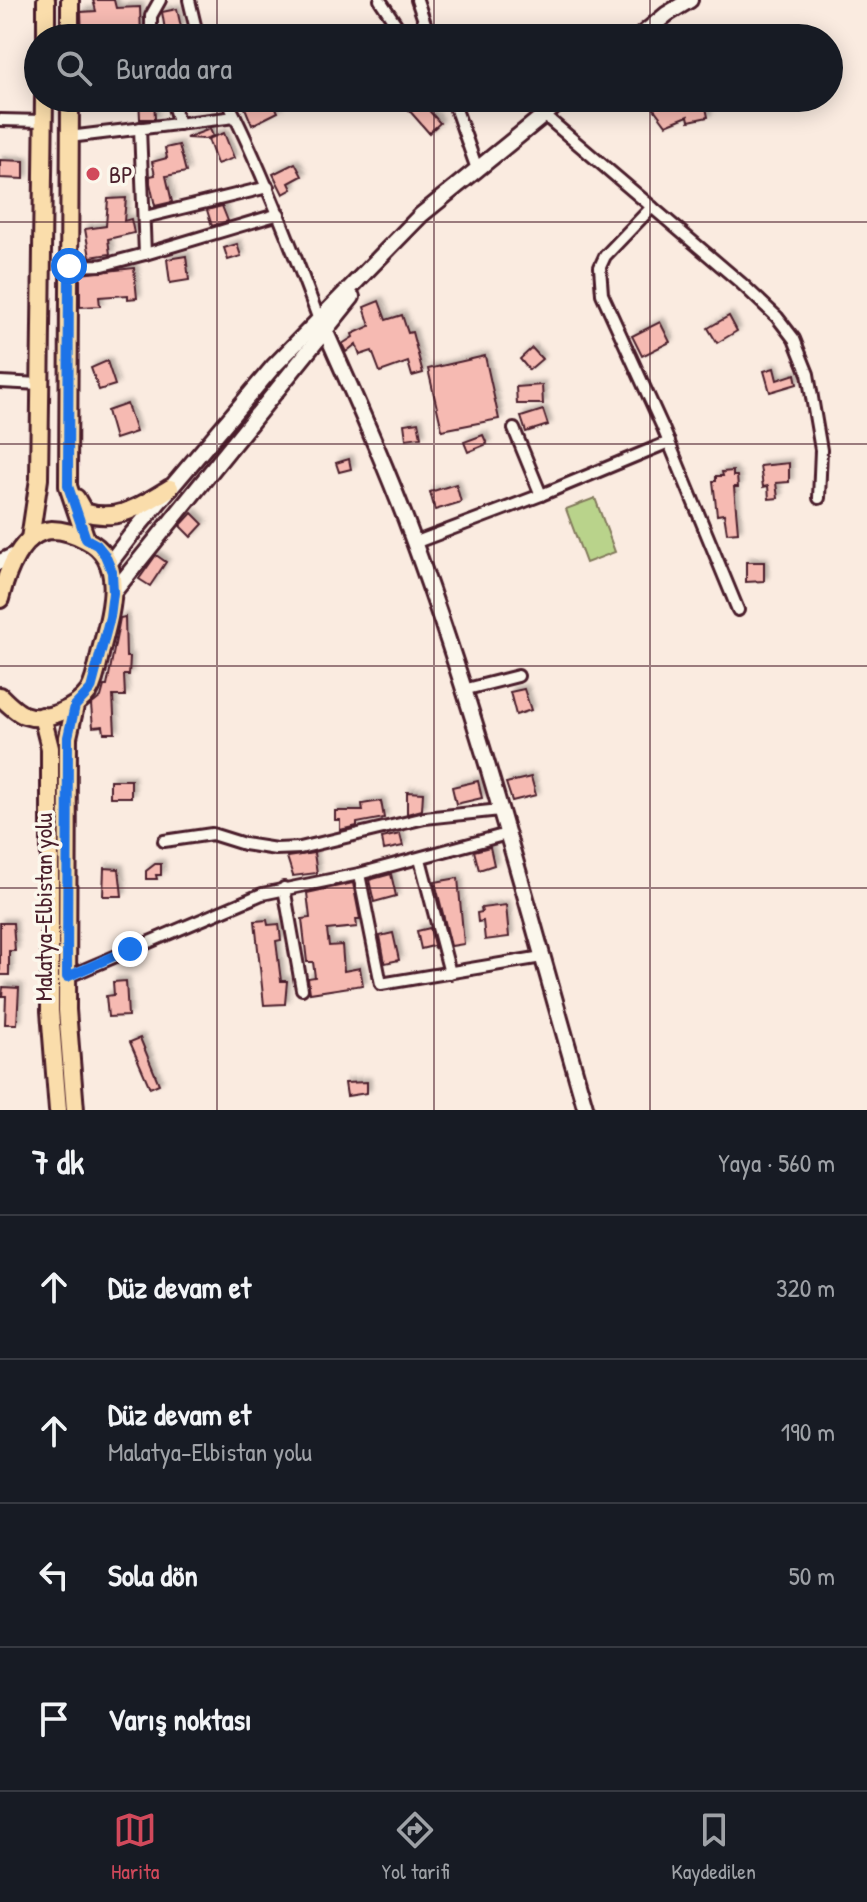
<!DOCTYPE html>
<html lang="tr">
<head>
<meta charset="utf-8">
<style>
	:root { --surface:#171b24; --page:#242831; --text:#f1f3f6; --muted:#9ea1a6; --line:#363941; --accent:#d1495b }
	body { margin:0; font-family:"Patrick Hand",sans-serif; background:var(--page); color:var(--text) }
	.stop { position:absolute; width:24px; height:24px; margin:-18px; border:6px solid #1a73e8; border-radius:50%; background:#fff }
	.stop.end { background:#1a73e8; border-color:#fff; box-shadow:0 2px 8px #0008 }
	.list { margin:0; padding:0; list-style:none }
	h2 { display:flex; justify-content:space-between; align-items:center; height:104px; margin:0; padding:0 32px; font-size:34px }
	h2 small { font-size:26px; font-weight:400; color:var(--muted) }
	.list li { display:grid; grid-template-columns:52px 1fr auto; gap:24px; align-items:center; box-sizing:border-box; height:144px; padding:0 32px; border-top:2px solid var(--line) }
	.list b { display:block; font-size:30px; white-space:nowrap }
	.list p { margin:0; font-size:26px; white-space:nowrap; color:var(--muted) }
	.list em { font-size:26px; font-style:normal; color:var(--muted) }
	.icon { flex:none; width:44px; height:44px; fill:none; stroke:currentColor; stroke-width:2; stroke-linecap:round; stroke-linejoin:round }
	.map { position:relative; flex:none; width:867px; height:1110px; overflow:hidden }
	.search { position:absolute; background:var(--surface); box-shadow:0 4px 20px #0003; left:24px; right:24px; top:24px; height:88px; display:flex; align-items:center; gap:20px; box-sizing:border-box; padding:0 28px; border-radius:44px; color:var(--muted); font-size:30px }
	.sheet { height:680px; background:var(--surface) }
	nav { display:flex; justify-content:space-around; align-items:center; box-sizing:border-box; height:112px; border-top:2px solid var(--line); background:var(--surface); font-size:22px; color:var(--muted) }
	nav a { display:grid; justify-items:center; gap:4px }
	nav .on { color:var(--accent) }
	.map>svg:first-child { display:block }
	.green { fill:#b9d38b; stroke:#82795b; stroke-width:2 }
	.building { fill:#f6bab2; stroke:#4a1f2b; stroke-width:2; filter:url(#shadow) }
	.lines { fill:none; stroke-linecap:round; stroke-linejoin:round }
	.street-casing { stroke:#4a1f2b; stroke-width:16 }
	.secondary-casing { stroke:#4a1f2b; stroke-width:20 }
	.primary-casing { stroke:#4a1f2b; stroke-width:22 }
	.street { stroke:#fbf7ec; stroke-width:10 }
	.secondary { stroke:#fbf7ec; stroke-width:14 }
	.primary { stroke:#faddab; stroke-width:16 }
	.route { stroke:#1a73e8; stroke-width:10 }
	.grid { fill:none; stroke:#4a1f2b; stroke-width:2; stroke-opacity:0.55 }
	.poi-dot { fill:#d1495b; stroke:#fbf7ec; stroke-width:3 }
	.labels { text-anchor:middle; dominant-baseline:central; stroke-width:7; stroke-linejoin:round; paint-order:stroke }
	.poi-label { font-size:24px; fill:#4a1f2b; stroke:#fbf7ec; text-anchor:start }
	.street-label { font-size:24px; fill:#4a1f2b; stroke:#fbf7ec }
</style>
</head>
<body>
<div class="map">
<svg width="867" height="1110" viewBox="0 0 867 1110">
	<defs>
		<filter id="shadow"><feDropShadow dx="3.5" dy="-3.5" stdDeviation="2" flood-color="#0004"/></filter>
	</defs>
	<rect width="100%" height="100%" fill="#faebe0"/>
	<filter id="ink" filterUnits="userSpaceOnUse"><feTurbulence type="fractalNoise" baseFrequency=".0125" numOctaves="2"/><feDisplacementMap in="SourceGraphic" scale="16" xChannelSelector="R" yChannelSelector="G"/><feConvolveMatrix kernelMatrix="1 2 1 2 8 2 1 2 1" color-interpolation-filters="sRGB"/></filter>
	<g filter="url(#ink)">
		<path class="green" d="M595,498L615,552L586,563L566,509Z"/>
		<g class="building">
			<path d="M93,0H114L116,8L140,7L141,36L82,38L81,12L96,11Z"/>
			<path d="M177,9L181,27L165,30L162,12Z"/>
			<path d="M89,98H124V104L90,107Z"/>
			<path d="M139,98H154L155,119H140Z"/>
			<path d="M241,98H271L278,112L252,125Z"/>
			<path d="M646,98H672L676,104L690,98H704L708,117L689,121L688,116L666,125Z"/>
			<path d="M419,99L440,123L429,133L408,109Z"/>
			<path d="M210,129L213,136L206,139L186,138Z"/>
			<path d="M224,133L234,158L217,164L208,139Z"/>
			<path d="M179,145L186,172L166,176L172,202L155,206L150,183V176L155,175L152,162L167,158L165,148Z"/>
			<path d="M0,160L24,161V179L0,178Z"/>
			<path d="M295,163L302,176L289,183L292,189L283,194L273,174Z"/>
			<path d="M126,198L124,221L131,219L134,233L108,239L110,254L90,257L85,229L106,226L108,199Z"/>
			<path d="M222,206L228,221L212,226L207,210Z"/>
			<path d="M237,244L241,256L228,260L224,248Z"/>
			<path d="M186,256L189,280L170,283L167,259Z"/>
			<path d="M134,268L137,298L128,299V295L99,297L100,306L80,307V274Z"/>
			<path d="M379,301L386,320L402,315L408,333L412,332L423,373L412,376L408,362L380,372L372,351L360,355L356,344L346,352L342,344L353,337L352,334L370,326L364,307Z"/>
			<path d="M729,316L737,331L717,343L708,328Z"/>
			<path d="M660,322L670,342L642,356L632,336Z"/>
			<path d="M532,348L542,359L529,370L520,359Z"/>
			<path d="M485,356L499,419L442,430L428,369Z"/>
			<path d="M107,361L115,385L99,390L91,368Z"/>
			<path d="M774,368L777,380L795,374L797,384L770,392L764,371Z"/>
			<path d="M542,385L543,404H517L516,387Z"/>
			<path d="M127,404L136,432L115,439L107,411Z"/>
			<path d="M543,410L548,425L526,432L521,417Z"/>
			<path d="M418,422L421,437L406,439L404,424Z"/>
			<path d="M483,435L487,444L468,452L464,442Z"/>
			<path d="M349,459L351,469L339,472L336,463Z"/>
			<path d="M789,463V482L776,483L778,498L769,499L768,486L763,487L760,466Z"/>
			<path d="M733,471V476H737L738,487H734L738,532L727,533L724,514L717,515L713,481H716V476H723L722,472Z"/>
			<path d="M456,484L461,502L435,510L430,492Z"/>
			<path d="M192,513L203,524L191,537L180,526Z"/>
			<path d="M156,555L166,562L150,586L139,579Z"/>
			<path d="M746,562H764V581L746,582Z"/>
			<path d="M125,617L126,657H130L129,675H124L125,696H113L115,733H104L103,726L93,727L91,705L101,697L104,686H107L120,618Z"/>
			<path d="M524,689L531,710L516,715L510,692Z"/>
			<path d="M531,777L536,795L512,801L506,783Z"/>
			<rect x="110" y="780" width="21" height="17"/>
			<path d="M478,781L482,798L456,804L452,787Z"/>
			<path d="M407,792L423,793L422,810L407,814Z"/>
			<path d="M381,801L384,818L357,823V826L340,830V820H335V811H363L362,804Z"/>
			<path d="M400,834L403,846L384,850L382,838Z"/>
			<path d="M490,847L494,865L479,870L474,851Z"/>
			<path d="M314,853L317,873L293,876L287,857Z"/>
			<path d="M155,864H161V875H156L157,879H146V871Z"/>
			<path d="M104,868L119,869L122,896H103Z"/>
			<path d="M391,874L396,896L374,902L369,880Z"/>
			<path d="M458,878L464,944L451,946L435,882Z"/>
			<path d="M353,883L360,919H356L357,927L327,930L329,946L342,945L344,971L360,968L363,985L310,993L308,978L315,977L313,962H307L302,919L310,918L307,893Z"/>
			<path d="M506,905L509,937L485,940L483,921L478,922L477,913L482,912L481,908Z"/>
			<path d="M267,920L268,925L279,924L281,940L276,941L281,981H287L285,1004L264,1005L255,921Z"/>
			<path d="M0,923H13L15,951H9V975H0Z"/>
			<path d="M430,928L435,949L433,946L421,949L417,931Z"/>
			<path d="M393,933L399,960L385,963L380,936Z"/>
			<path d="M126,981L128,1016L108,1017L106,996L114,995L113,982Z"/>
			<path d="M3,987L19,988L17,1024H5L6,996H2Z"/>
			<path d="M140,1038L159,1084L150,1088L130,1042Z"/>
			<path d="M367,1082V1093L347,1096L345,1083Z"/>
		</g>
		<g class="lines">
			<defs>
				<g id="street">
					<path d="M189,0L198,38"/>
					<path d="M380,0L405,38"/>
					<path d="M417,0L430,38"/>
					<path d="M151,38V16L160,0"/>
					<path d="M171,98L179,124"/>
					<path d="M226,98C262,170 291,244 319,320"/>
					<path d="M452,98L477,169"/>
					<path d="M544,115L741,283L777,317L794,339L808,374L821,450L819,498"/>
					<path d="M0,120L44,121"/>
					<path d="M69,137L235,117"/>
					<path d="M652,207L605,256L600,267L602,294L663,428L738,610"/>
					<path d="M145,217L268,187"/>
					<path d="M145,254L279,214"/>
					<path d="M69,266L103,265L145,254L140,128"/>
					<path d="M0,382L40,384"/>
					<path d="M514,429L541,495"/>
					<path d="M414,543L541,495L669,442"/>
					<path d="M463,690L518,676"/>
					<path d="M164,841L212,834L244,844L276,849L300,848L425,818L500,810"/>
					<path d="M420,859L450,973"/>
					<path d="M359,874L381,984L542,957"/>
					<path d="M284,888L302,989"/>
					<path d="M67,977L262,894L359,874L507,834"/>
				</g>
				<g id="secondary">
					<path d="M638,38L667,14L690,0"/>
					<path d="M325,330C356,400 388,470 414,542C482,728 531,920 586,1110"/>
					<path d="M0,562L19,553"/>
					<path d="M109,564L131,535L273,367L421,215L565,98"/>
					<path d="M113,593L352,297"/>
				</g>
				<g id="primary">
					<path d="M46,38V0"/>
					<path d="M70,38V0"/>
					<path d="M70,98L68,486L86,539"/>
					<path d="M76,498L84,512C118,523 142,505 170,488"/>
					<path d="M30,539L39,479L44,98"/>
					<path d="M0,599C6,574 21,531 52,530C64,530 75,534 86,540C128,560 110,615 101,650C98,662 96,680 89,691C77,708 46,723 24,715C16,712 6,702 0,696"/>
					<path d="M42,716L50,748V1011L58,1110"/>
					<path d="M75,1110L67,1010L68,737L75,706"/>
				</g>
			</defs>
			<use href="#street" class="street-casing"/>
			<use href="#secondary" class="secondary-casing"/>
			<use href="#primary" class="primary-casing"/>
			<use href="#street" class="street"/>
			<use href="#secondary" class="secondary"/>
			<use href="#primary" class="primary"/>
		</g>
	</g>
	<g class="lines" filter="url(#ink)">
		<path class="route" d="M69,266L68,486L86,539L97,545L105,555L112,572L113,593L110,617L91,689L75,706L68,737L67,977L130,949"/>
	</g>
	<path class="grid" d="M217,0V38M434,0V38M650,0V38M217,98V1110M434,98V1110M650,98V1110M0,222H867M0,444H867M0,666H867M0,888H867"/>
	<circle class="poi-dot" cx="93" cy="174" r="8"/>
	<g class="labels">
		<g class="poi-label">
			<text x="109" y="174">BP</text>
		</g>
		<g class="street-label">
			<text transform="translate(43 907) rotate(-90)">Malatya-Elbistan yolu</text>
		</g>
	</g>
</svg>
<div class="stop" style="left:69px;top:266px"></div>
<div class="stop end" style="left:130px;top:949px"></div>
<div class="search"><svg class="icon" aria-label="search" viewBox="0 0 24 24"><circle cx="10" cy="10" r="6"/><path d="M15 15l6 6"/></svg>Burada ara</div>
</div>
<section class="sheet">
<h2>7 dk<small>Yaya · 560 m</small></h2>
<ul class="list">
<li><svg class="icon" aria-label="ahead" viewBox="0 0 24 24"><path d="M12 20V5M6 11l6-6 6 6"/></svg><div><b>Düz devam et</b></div><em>320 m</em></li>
<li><svg class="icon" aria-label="ahead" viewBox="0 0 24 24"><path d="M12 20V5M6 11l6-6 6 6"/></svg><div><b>Düz devam et</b><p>Malatya-Elbistan yolu</p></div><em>190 m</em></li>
<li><svg class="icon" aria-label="left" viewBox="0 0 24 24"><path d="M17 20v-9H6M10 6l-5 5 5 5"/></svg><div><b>Sola dön</b></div><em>50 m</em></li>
<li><svg class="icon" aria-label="arrive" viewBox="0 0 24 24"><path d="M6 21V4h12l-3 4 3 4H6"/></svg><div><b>Varış noktası</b></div></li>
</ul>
</section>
<nav>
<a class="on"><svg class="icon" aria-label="map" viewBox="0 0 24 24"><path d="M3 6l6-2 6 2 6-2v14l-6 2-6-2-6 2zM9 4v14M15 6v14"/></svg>Harita</a>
<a><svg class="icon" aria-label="directions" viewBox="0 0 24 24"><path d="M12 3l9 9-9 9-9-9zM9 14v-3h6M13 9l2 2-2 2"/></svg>Yol tarifi</a>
<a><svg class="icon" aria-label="saved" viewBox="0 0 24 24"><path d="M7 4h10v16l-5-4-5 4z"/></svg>Kaydedilen</a>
</nav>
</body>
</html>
